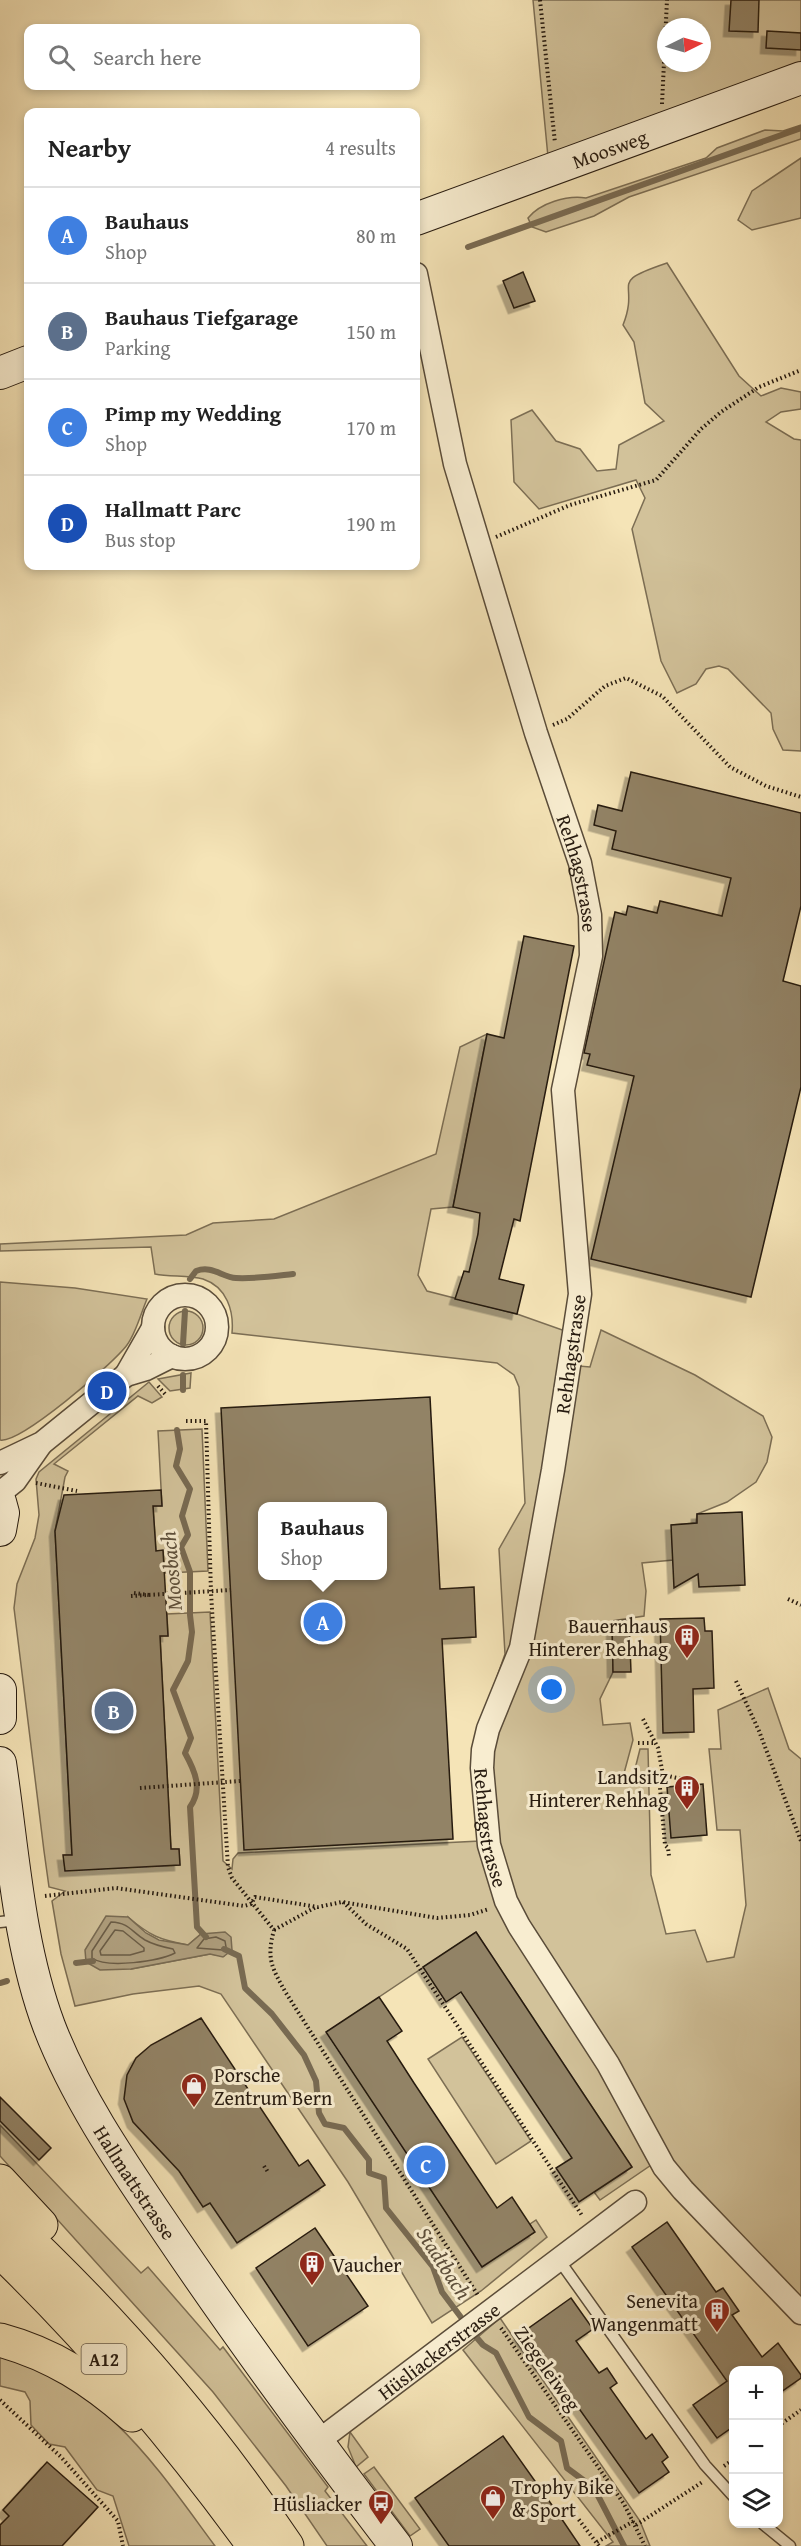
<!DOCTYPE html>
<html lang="en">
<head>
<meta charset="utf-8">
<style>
	:root { --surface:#fff; --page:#f6f6f6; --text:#222; --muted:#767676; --line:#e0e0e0; --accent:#0b8043 }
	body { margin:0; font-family:"Gentium Book Plus",serif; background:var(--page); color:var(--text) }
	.controls { position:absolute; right:18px; bottom:18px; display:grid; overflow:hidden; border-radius:12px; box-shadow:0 3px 9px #0003 }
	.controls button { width:54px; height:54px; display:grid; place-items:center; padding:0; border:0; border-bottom:2px solid var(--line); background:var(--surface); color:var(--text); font:30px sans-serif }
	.compass { position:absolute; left:657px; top:18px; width:54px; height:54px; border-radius:50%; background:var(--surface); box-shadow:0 3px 9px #0003; rotate:85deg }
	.you { position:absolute; left:552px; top:1690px; width:21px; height:21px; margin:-15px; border:4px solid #fff; border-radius:50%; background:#1a73e8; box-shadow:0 0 0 9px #1a73e833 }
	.badge { display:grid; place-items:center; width:39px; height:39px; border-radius:50%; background:var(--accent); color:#fff; font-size:20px; font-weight:700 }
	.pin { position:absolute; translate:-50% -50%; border:3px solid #fff; box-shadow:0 2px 6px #0006 }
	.popup { position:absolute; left:258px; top:1502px; width:129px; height:78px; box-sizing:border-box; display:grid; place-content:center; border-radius:12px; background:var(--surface); filter:drop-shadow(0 2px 4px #0005); font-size:20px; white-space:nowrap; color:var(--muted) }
	.popup b { font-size:22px; color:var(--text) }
	.popup::after { content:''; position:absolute; left:50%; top:100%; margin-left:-12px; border:12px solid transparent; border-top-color:var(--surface) }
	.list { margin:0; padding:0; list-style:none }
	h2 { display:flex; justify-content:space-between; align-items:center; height:78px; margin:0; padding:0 24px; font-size:26px }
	h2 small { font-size:20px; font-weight:400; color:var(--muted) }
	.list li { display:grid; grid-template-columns:39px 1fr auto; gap:18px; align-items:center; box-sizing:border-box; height:96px; padding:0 24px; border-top:2px solid var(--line) }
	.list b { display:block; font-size:22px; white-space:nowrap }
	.list p { margin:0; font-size:20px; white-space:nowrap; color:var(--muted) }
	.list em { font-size:20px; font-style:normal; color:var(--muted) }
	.icon { flex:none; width:33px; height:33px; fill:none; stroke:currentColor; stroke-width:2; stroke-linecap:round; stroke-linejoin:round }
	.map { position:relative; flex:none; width:801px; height:2546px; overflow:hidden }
	.search { position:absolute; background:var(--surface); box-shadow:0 3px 9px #0003; left:24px; top:24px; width:396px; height:66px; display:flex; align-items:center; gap:15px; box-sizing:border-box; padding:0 21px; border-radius:12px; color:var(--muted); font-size:22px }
	.panel { position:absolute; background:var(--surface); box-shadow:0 3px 9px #0003; left:24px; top:108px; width:396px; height:462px; border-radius:12px }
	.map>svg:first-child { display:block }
	.green { fill:#d2c29a; stroke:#7c6e54; stroke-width:1.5; fill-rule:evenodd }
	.water { fill:#af9f7e; stroke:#786a52; stroke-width:1.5 }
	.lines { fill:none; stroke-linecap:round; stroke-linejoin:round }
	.shore { stroke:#6a5c46; stroke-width:1.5 }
	.stream { stroke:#786a52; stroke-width:6 }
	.building { fill:#928366; stroke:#261a0f; stroke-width:1.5; fill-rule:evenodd; filter:url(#shadow) }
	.lane-casing { stroke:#5a4c39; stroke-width:13 }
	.street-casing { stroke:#5a4c39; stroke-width:25 }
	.secondary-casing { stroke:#261a0f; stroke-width:34 }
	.highway-casing { stroke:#261a0f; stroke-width:35 }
	.path { stroke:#261a0f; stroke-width:4; stroke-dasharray:1.5 3; stroke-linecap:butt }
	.lane { stroke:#f8edd0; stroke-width:10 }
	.street { stroke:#f8edd0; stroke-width:22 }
	.secondary { stroke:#f8edd0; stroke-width:32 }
	.highway { stroke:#f5e4b7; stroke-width:33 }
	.labels { text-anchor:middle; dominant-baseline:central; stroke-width:6; stroke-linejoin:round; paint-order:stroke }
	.shield { fill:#f8edd0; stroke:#655949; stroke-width:1.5 }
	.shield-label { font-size:18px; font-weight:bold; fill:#261a0f }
	.street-label { font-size:20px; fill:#261a0f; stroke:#f8edd0 }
	.poi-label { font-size:20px; fill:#261a0f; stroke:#f8edd0; text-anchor:end }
	.water-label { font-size:21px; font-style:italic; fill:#5d4f3b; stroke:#f8edd0 }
</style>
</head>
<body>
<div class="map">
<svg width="801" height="2546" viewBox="0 0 801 2546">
	<defs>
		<filter id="shadow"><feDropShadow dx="-5.5" dy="5.5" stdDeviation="0" flood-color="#0004"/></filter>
	</defs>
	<rect width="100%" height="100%" fill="#f5e4b7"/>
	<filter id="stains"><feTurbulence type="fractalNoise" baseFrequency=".00333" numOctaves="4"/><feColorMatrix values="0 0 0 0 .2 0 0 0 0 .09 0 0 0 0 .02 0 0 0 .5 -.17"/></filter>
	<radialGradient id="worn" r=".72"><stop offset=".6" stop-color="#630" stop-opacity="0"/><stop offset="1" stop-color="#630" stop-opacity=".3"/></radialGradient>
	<g class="green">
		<path d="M533,0H801V66L548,157ZM666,27H702V63H666Z"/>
		<path d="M801,125V139L629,197L594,216L546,232L532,227L528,218C540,203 567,195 586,198L706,158L717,148L765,130L783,131Z"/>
		<path d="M801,158V218L752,230L738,220L752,191Z"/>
		<path d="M667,263L739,376L761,396L781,388L801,392V409L781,412L766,422L794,439L801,440V751L783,750L773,729L771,713L728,669L719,666L706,669L696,684L677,693L661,661L632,529L645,498L636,480L539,509L514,482L511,420L532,410L556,441L580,449L597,471L616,469L619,445L664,421L645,403L634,342L623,325C641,280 605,284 667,263Z"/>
		<path d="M487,1034L453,1207L431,1209L418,1275L427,1291L517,1314L568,1332L513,1649L479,1737L484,1852L654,2163L600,2200L594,2192L632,2167L476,1932L327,2032L482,2267L534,2232L530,2224L536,2220L547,2237L481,2291L432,2323L348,2182L221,1994L199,1986L133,1994L75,2006L61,1954L52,1901L65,1891L49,1887L44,1851L14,1608L17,1584L35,1538L39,1515L36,1479L39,1472L149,1382L162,1397L152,1403L138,1396L54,1464L68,1471L65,1477L55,1531L72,1855H64L65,1870L180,1865L179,1849H171L160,1636H168L167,1614L210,1612L223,1861L232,1869L233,1859L238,1853L480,1841L472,1748L505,1654L499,1549L525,1503L519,1387L514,1375L497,1363L232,1333C234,1311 227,1287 203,1279C189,1275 170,1277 155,1274L151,1247L0,1251V1244L186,1235L213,1223L274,1219L436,1154L460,1047ZM128,1917C150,1936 160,1940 188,1945L201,1934L223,1956L210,1954L131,1969Z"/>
		<path d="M0,1282L75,1288L147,1299C141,1313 136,1333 127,1345C113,1364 20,1444 0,1440Z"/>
		<circle cx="186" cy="1328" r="17"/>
		<path d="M601,1330L695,1375L763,1416L772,1437L767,1462L756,1482L727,1502L697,1514L696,1523L672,1525L673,1560L642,1563L646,1591L644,1616L612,1621L613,1672L600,1699L603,1725L630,1723L633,1740L623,1777H633L640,1749H648L651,1875L666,1934L695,1930L707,1962L734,1957L746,1905L740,1830H717L709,1749H721L718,1710L768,1688L789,1749L801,1759V2302L688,2183L656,2140L511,1904L499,1854L492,1749L579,1366L590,1367Z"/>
		<path d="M191,1373L190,1388L170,1391L158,1379Z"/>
		<path d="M202,1429L208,1571L165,1573L163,1551H156L153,1506H162L158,1431Z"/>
		<path d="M462,2037L531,2141L496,2164L428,2059Z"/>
		<path d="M0,2125L141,2273L148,2267L220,2350L223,2347L328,2487L325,2491L367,2546H327L286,2486L213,2392L0,2156Z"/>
		<path d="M500,2318L640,2521L650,2546H606L613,2542L463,2350Z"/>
		<path d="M0,2356C105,2387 153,2462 215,2546H129L113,2496L97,2490L65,2447L49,2444L31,2425L30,2401L25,2392L0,2386Z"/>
		<path d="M350,2432L368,2457L356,2467L348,2447Z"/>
		<path d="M374,2467L420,2529L410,2536L364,2474Z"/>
	</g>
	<path class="water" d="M106,1916L128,1917L146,1933L159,1940L188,1945L201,1934L225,1932L231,1937L232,1950L223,1957L210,1954L131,1969L100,1970L86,1962L85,1950Z"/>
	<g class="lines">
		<g class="shore">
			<path d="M111,1922C130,1923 130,1931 145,1940C154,1945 163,1947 173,1949L175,1953C159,1961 108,1969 92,1958V1951Z"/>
			<path d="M115,1930L123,1931L144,1948V1951L130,1955H101L100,1951Z"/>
			<path d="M216,1937L225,1941L226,1947L223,1950L197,1948L204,1939Z"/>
		</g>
		<g class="stream">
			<path d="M468,247L801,128"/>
			<path d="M190,1279L196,1271C212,1265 222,1277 236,1278C255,1279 275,1276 293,1274"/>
			<path d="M183,1344L185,1311"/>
			<path d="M183,1375V1390"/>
			<path d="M177,1430L180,1449L176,1466L190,1489L182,1516L188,1535L181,1547L190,1572V1615L192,1632L188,1661L173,1690L191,1738L185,1753C195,1771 203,1789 190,1807L197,1927L206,1937"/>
			<path d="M224,1949L239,1956L245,1988L272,2014L304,2055L316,2081L319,2113L325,2124L344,2128L369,2160V2173L384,2178L386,2208L433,2267L442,2292L466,2324"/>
			<path d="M76,1963L93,1961"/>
			<path d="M0,1983L7,1981"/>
			<path d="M472,2332L483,2345L496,2353L529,2417L561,2441L567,2468L594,2488L624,2546"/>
		</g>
	</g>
	<g class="building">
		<path d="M731,0H759L758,32L729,31Z"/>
		<path d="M767,31L801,33V50L766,48Z"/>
		<path d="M523,272L535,301L514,308L503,281Z"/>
		<path d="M631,772L801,813V906L783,981L801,986V1087L751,1297L591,1259L634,1076L587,1065L590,1054L584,1053L615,912L626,915L628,906L657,913L660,901L722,916L731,878L612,849L616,831L594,825L598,805L622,811Z"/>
		<path d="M524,936L574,946L520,1221L514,1219L499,1279L524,1285L517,1314L455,1299L464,1271L469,1272L478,1234L480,1213L453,1207L487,1034L504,1038Z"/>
		<path d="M430,1397L440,1589L474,1587L476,1637L442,1639L453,1839L244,1850L221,1408ZM263,1506H383V1575H263Z"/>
		<path d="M161,1490L162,1506H153L156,1551L163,1550L168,1636H160L171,1849H179L180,1865L65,1871L63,1855H72L55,1531L64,1495Z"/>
		<path d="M742,1512L745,1585L699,1587L698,1574L674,1588L671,1525L697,1523V1514Z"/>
		<path d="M704,1618L705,1631H712L714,1688L693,1689L694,1732L663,1733L660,1619Z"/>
		<path d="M629,1620L631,1672H613L612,1621Z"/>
		<path d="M703,1784L707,1835L671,1838L667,1787Z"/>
		<path d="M476,1932L632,2167L579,2202L556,2168L572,2158L461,1992L446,2002L423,1967Z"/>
		<path d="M379,1997L402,2031L387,2041L414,2083L497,2208L512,2197L535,2232L482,2267L326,2032Z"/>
		<path d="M201,2018L299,2166L308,2160L325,2185L237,2243L210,2203L203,2207L179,2171L133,2122L124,2099L127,2075L136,2058L151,2045Z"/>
		<path d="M0,2097L51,2148L39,2160L0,2121Z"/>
		<path d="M667,2222L716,2292L723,2288L739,2311L732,2315L762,2357L778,2343L801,2375V2378L778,2394V2370H734V2426L717,2438L693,2405L727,2381L632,2247Z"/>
		<path d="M315,2228L368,2306L308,2346L256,2268Z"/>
		<path d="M571,2298L593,2329L576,2341L599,2373L607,2368L617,2383L610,2388L646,2439L652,2434L668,2457L662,2462L669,2472L639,2493L546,2362L541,2366L519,2335Z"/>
		<path d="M503,2436L559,2515L580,2546H449L415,2498Z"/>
		<path d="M47,2462L98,2507L62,2546H0V2525L9,2516L3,2510Z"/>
	</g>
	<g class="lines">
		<defs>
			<g id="lane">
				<path d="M0,1922L19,1920"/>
				<path d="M559,2260L705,2465L734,2497"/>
				<path d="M763,2524L790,2546"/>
			</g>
			<g id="street">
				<path id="s1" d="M416,274L455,464L536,733L580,863L590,915L591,956L563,1090L580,1294L553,1470L521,1648L488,1729L483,1750L482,1768L489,1845L506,1901L519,1926L608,2064L664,2167L683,2190L801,2313"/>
				<circle cx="185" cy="1327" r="32"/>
				<path d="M126,1375L153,1328"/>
				<path d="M0,1463L42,1443L126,1375L146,1369L172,1356"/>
				<path d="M0,1493L15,1481L41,1444"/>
				<path id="s2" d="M317,2442L635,2202"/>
			</g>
			<g id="secondary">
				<path id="s3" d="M416,219L801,78"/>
				<path d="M0,373L28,362"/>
				<path d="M0,1502L3,1513L0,1530"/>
				<path d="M0,1690V1718"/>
				<path id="s4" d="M0,1763C13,1850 18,1943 49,2026C77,2099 123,2165 167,2230C240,2338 317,2443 396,2546"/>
			</g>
			<g id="highway">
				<path d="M0,2181L41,2225"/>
				<path d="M0,2213C107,2312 206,2425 287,2546"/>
				<path d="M0,2251C94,2342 177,2440 254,2546"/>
				<path d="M0,2340C52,2354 92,2380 132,2415"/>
			</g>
		</defs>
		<use href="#lane" class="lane-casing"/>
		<use href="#street" class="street-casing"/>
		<use href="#secondary" class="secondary-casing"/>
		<use href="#highway" class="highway-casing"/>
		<g class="path">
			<path d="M540,0L555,143"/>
			<path d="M662,104L667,0"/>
			<path d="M496,537L570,505L656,480L701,429L721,412L759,387L801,370"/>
			<path d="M553,725L567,719L605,686L626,678L662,696L730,767L766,786L801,797"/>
			<path d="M158,1386L166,1395"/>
			<path d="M186,1421H206L211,1593L228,1867L232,1878L274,1930C266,1959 272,1968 286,1993L479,2297"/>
			<path d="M36,1483L77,1491"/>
			<path d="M134,1593L149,1595"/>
			<path d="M131,1596L231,1590"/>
			<path d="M788,1599L801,1605"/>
			<path d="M736,1681L759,1731L801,1841"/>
			<path d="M643,1719L658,1748L663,1775L682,1779L686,1786"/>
			<path d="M638,1743H656"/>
			<path d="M666,1776L660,1788L665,1845L668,1848L669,1856"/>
			<path d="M140,1788L240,1781"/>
			<path d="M45,1896L116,1888L244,1906L251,1904L255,1897L318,1907L342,1902L437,1918L470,1915L489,1909"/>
			<path d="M343,1902L366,1924L407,1949L583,2217"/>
			<path d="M274,1930L316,1907"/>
			<path d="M264,2166L268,2172"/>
			<path d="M501,2328L624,2504L645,2546"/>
			<path d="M0,2400L61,2457L118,2521L123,2546"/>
			<path d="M778,2426L801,2410"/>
			<path d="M724,2466L734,2459"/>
			<path d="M576,2516L599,2546"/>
			<path d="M636,2525L704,2481"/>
			<path d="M597,2542L634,2521"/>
		</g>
		<use href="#lane" class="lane"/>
		<use href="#street" class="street"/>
		<use href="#secondary" class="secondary"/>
		<use href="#highway" class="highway"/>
	</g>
	<defs>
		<symbol id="building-pin" viewBox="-11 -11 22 30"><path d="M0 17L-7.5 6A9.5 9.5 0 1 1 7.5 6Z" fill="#8f2418" stroke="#f8edd0"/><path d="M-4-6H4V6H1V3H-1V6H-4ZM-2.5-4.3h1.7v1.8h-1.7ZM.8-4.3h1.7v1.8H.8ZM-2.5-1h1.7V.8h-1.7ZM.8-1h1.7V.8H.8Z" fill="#fff"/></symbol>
		<symbol id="shop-pin" viewBox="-11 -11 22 30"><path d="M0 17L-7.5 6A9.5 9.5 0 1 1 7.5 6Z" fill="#8f2418" stroke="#f8edd0"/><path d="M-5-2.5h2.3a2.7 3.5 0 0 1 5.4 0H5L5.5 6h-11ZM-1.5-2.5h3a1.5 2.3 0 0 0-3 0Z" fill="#fff"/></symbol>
		<symbol id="bus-pin" viewBox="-11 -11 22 30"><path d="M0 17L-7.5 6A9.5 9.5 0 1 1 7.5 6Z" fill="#8f2418" stroke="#f8edd0"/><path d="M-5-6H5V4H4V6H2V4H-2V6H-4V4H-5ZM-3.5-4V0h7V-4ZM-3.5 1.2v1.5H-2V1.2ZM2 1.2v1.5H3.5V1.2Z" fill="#fff"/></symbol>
	</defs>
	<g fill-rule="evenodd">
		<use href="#building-pin" x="672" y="1622" width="30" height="40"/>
		<use href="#building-pin" x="672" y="1773" width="30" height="40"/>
		<use href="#shop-pin" x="179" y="2071" width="30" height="40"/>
		<use href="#building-pin" x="297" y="2249" width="30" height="40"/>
		<use href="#building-pin" x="702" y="2296" width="30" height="40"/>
		<use href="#shop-pin" x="478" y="2483" width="30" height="40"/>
		<use href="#bus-pin" x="366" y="2488" width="30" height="40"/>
	</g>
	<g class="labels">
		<rect class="shield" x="81.5" y="2344" width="45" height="30" rx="4.5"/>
		<g class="shield-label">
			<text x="104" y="2359">A12</text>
		</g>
		<g class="street-label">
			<text stroke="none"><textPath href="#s3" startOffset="206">Moosweg</textPath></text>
			<text stroke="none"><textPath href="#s1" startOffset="622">Rehhagstrasse</textPath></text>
			<text transform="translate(570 1354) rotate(-82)">Rehhagstrasse</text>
			<text stroke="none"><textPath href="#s1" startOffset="1594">Rehhagstrasse</textPath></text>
			<text stroke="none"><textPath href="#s4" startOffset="447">Hallmattstrasse</textPath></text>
			<text stroke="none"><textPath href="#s2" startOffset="152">Hüsliackerstrasse</textPath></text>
			<text transform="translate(548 2368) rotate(55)">Ziegeleiweg</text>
		</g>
		<g class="poi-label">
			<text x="668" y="1625">Bauernhaus<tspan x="668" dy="23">Hinterer Rehhag</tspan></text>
			<text x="668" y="1776">Landsitz<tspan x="668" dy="23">Hinterer Rehhag</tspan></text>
			<text x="214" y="2074" text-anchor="start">Porsche<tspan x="214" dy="23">Zentrum Bern</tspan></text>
			<text x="332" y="2264" text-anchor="start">Vaucher</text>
			<text x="698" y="2300">Senevita<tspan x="698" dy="23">Wangenmatt</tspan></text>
			<text x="512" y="2486" text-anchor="start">Trophy Bike<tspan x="512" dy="23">&amp; Sport</tspan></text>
			<text x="362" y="2503">Hüsliacker</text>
		</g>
		<g class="water-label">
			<text transform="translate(171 1571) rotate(-95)">Moosbach</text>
			<text transform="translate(444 2263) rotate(57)">Stadtbach</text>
		</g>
	</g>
	<rect width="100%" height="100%" filter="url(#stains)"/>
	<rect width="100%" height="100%" fill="url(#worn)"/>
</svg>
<div class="controls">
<button>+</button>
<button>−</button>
<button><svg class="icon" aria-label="layers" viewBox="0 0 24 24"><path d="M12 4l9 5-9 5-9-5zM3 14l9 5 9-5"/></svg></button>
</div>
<svg class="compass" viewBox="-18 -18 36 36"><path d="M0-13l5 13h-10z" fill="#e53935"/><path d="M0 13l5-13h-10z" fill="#767676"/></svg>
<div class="you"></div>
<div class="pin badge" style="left:323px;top:1622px;background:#3f7fe0">A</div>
<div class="popup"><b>Bauhaus</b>Shop</div>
<div class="pin badge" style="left:114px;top:1711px;background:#5c6f8a">B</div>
<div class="pin badge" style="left:426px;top:2165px;background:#3f7fe0">C</div>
<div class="pin badge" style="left:107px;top:1391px;background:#1a4fb4">D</div>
<div class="search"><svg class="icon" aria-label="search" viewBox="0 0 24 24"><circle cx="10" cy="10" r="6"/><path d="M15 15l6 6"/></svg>Search here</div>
<section class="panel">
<h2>Nearby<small>4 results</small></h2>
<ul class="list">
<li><span class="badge" style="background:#3f7fe0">A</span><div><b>Bauhaus</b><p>Shop</p></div><em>80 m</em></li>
<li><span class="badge" style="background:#5c6f8a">B</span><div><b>Bauhaus Tiefgarage</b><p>Parking</p></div><em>150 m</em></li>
<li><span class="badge" style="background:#3f7fe0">C</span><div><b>Pimp my Wedding</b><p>Shop</p></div><em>170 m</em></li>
<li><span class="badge" style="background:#1a4fb4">D</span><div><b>Hallmatt Parc</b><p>Bus stop</p></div><em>190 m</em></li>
</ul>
</section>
</div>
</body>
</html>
